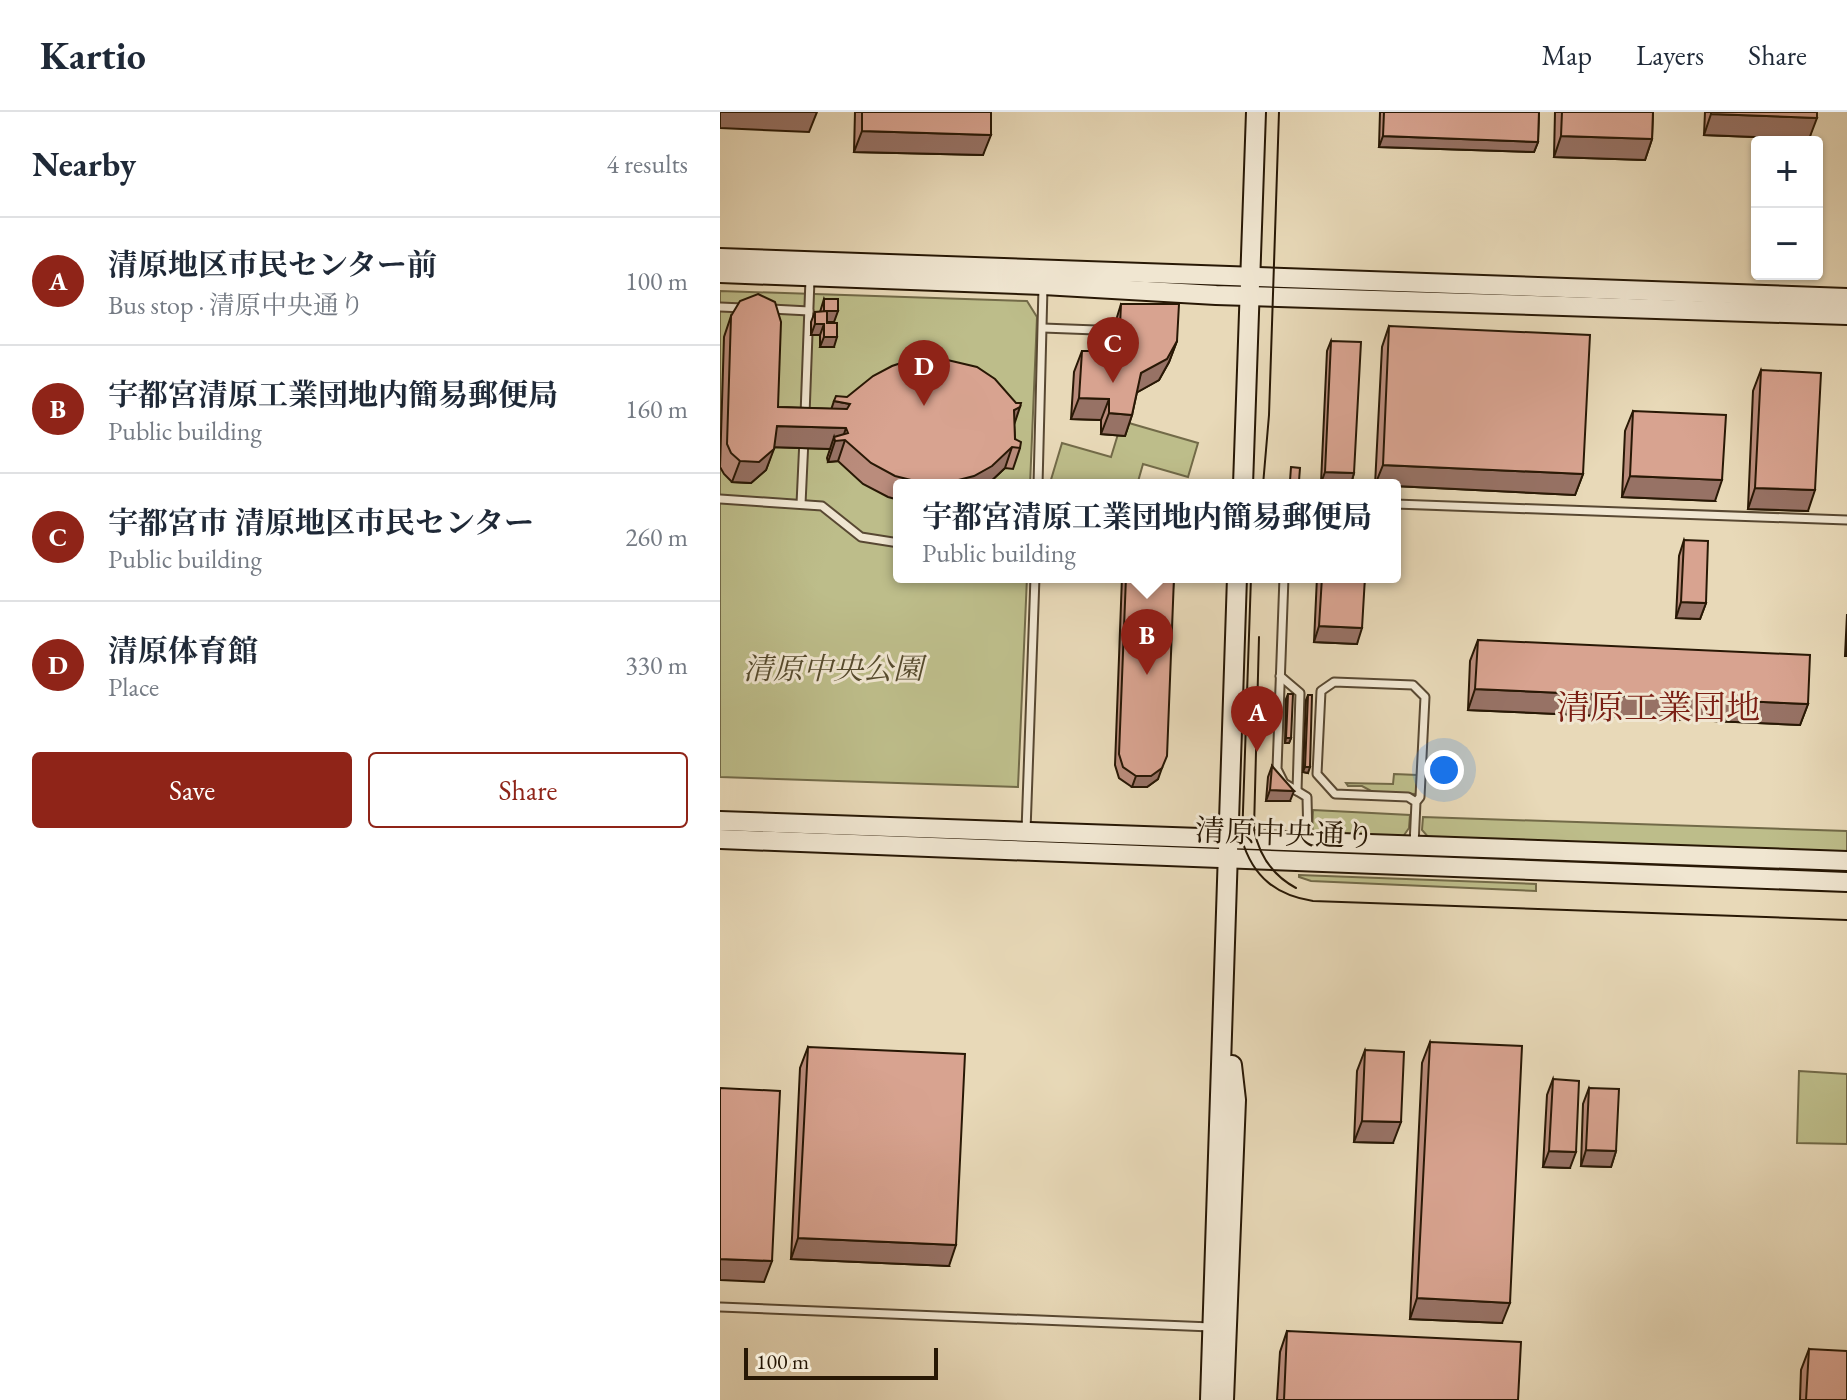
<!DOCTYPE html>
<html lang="en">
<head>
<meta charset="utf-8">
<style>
	:root { --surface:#fff; --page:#f6f6f7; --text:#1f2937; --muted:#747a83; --line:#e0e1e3; --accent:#8f2418 }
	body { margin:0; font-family:"EB Garamond","Noto Serif JP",serif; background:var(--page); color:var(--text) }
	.controls { position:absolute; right:24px; top:24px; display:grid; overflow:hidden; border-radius:8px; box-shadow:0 2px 6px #0004 }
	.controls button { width:72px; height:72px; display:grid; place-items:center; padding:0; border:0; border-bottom:2px solid var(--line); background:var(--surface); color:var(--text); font:40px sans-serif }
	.scale { position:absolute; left:24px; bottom:20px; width:194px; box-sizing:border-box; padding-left:8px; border:4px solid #281805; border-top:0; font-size:22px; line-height:28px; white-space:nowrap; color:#281805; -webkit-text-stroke:6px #f0e6d1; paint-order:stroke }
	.you { position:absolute; left:724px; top:658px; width:28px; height:28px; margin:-20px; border:6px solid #fff; border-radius:50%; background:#1a73e8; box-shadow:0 0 0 12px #1a73e833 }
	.badge { display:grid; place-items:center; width:52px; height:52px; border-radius:50%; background:var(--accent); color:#fff; font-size:26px; font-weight:700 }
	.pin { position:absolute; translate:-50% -66px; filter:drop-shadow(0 2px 4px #0008) }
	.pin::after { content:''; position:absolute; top:42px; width:28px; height:24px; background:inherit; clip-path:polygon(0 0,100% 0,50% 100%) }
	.popup { position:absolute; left:173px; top:367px; width:508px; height:104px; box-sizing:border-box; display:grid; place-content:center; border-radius:8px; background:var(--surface); filter:drop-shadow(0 2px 6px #0005); font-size:26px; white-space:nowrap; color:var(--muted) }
	.popup b { font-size:30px; color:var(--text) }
	.popup::after { content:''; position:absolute; left:50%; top:100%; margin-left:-16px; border:16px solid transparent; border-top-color:var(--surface) }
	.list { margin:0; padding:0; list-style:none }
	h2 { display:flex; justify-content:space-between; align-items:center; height:104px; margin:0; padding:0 32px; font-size:34px }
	h2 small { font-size:26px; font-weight:400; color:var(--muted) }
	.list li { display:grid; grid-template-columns:52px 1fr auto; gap:24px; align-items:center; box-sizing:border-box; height:128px; padding:0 32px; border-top:2px solid var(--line) }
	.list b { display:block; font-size:30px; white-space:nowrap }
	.list p { margin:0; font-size:26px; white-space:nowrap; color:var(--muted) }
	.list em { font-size:26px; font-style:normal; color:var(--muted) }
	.actions { display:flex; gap:16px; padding:24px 32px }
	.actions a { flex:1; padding:18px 0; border:2px solid var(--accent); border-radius:8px; text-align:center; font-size:28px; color:var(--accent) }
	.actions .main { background:var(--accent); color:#fff }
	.map { position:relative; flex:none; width:1127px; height:1288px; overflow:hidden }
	header { display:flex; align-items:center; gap:48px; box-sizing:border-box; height:112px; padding:0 40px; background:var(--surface); border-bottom:2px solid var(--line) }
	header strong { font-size:38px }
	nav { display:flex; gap:44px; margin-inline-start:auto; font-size:28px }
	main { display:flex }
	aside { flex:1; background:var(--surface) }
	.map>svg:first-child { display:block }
	.green { fill:#bdbd8a; stroke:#726a48; stroke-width:2 }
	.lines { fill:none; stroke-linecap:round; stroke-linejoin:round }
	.lane-casing { stroke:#584832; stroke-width:11 }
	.secondary-casing { stroke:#281805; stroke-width:22 }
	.lane { stroke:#f0e6d1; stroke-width:7 }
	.secondary { stroke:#f0e6d1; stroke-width:18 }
	.tram { stroke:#281805; stroke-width:2 }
	.wall { fill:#ba8c7c; stroke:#281805; stroke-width:2 }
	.shaded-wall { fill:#977265; stroke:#281805; stroke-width:2 }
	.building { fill:#d8a390; stroke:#281805; stroke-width:2 }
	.labels { text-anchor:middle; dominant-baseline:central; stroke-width:6; stroke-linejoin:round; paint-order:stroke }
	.park-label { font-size:30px; font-style:italic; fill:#554a2d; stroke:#f0e6d1 }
	.street-label { font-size:30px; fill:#281805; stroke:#f0e6d1 }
	.quarter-label { font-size:34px; fill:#7a1f14; stroke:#f0e6d1 }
</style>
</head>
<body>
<header>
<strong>Kartio</strong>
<nav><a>Map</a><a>Layers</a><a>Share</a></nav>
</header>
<main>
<aside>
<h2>Nearby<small>4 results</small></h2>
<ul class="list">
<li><span class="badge">A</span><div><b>清原地区市民センター前</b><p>Bus stop · 清原中央通り</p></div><em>100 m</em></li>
<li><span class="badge">B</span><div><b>宇都宮清原工業団地内簡易郵便局</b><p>Public building</p></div><em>160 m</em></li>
<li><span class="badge">C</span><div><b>宇都宮市 清原地区市民センター</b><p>Public building</p></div><em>260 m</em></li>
<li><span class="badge">D</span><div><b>清原体育館</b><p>Place</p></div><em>330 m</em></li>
</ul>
<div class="actions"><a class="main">Save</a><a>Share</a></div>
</aside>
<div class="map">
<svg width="1127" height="1288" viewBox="0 0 1127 1288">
	<rect width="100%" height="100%" fill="#e8d9b8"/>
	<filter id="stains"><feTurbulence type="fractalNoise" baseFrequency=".0025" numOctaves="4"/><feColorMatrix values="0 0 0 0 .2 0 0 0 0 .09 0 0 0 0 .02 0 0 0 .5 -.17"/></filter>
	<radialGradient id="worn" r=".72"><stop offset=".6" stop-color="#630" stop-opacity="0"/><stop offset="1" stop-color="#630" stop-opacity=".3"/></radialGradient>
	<g class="green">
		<path d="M0,179L307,189L317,205L310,373H179V465H307L298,675L0,665Z"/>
		<path d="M402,309L478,331L468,365L423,352L417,373L330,371L342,331L391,345Z"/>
		<path d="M674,662L697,663L696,682L653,680L642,674H628L626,671L673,672Z"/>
		<path d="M593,698L690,703L689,716L682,726L592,722Z"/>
		<path d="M703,705L1127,719V740L709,726L702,718Z"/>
		<path d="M579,763L816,772V779L591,769L579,765Z"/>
		<path d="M1079,959L1127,962V1032L1077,1031Z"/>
	</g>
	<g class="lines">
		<defs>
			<g id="lane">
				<path d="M0,195L23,196"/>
				<path d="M51,197L89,199"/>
				<path d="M323,216L376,218"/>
				<path d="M85,303L90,167"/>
				<path d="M318,373L323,175"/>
				<path d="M0,387L102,394L141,425L179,431"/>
				<path d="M81,392L84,327"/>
				<path d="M675,392L1127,408"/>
				<path d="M564,465L557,657L564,671L587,685L588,728"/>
				<path d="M560,564L580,581L577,679"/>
				<path d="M306,719L315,465"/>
				<path d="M694,733L696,690L700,685L705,585L693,573L614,570L601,579L597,662L615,682L688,685L696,690"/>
				<path d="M0,1195L491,1215"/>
			</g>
			<g id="secondary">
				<path d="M0,146L1127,186"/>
				<path d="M0,161L323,173L496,183L1127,203"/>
				<path d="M523,373L536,0"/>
				<path d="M0,709L1127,749"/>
				<path d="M0,727L1127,770"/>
				<path d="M490,1288L517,465"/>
				<path d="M504,1288L516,988L512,953"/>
			</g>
		</defs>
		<use href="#lane" class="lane-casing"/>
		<use href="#secondary" class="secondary-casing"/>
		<use href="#lane" class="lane"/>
		<use href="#secondary" class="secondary"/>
		<g class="tram">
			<path d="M543,373L549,303L559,0"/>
			<path d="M531,465L522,728C533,765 556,783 593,789L1127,808"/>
			<path d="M539,525L534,717C539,744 552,763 576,776"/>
		</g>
	</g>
	<g class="wall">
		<path d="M135,0H271L263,43L134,40Z"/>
		<path d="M660,0H819L818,30L814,40L659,35Z"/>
		<path d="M835,0H933L932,27L925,48L834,45Z"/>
		<path d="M985,0H1097L1089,27L984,23Z"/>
		<path d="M104,187L114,210H107L114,235H100V223H91V210L95,200H100Z"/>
		<path d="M401,192L457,229L449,250L439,268L417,280L412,303L405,324L381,322V308L351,307L354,260L362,239H371L394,215Z"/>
		<path d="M11,204L58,295L112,297L127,285L294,312L295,327L300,336L293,357L285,356L267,373H179V388L168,385L143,372L118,349L108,350L107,346L110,337L54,335L46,358L31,371L12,370L4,362L0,355L4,225Z"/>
		<path d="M669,214L863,362L855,383L655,373L662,235Z"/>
		<path d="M611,229L634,361L631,372L601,371L607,239Z"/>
		<path d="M1041,258L1088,399L1028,397L1033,279Z"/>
		<path d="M913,299L995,389L902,385L905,319Z"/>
		<path d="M964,428L986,491L980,507L956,506L959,444Z"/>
		<path d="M402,465H454L438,667L427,675H412L399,666L395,653Z"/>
		<path d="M597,465H645L637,532L594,530Z"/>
		<path d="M1127,502V544H1125Z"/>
		<path d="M758,528L1088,592L1080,613L748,598L750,549Z"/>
		<path d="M568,582L571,626L569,631H565L566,587Z"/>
		<path d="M588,583V661L583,660L586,588Z"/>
		<path d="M552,654L570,689H546L548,665Z"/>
		<path d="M710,930L782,1211L690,1207L702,951Z"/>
		<path d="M88,935L229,1154L71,1147L80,956Z"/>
		<path d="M645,938L673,1031L634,1030L637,959Z"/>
		<path d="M833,967L850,1056L823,1055L827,983Z"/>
		<path d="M869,976L896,1039L891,1055L861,1054L863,992Z"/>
		<path d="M567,1219L798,1288H557L560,1240Z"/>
		<path d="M1089,1237L1127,1288H1080L1081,1258Z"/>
	</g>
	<g class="shaded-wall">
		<path d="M0,0H97L89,20L0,16Z"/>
		<path d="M991,2L1097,6L1089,27L984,23Z"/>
		<path d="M142,19L271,23L263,43L134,40Z"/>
		<path d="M663,24L818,30L814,40L659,35Z"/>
		<path d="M841,24L932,27L925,48L834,45Z"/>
		<path d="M104,199H118L114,210H100Z"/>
		<path d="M95,212H104L100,223H91Z"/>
		<path d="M104,225H117L114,235H100Z"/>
		<path d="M457,229L449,250L439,268L414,282L421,261Z"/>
		<path d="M359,286L389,287L381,308L351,307Z"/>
		<path d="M114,289L130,292L122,313L107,310Z"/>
		<path d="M300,295L293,316L294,298Z"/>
		<path d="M389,301L412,303L405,324L381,322Z"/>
		<path d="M57,314L126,316L122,328H125L118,349L108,350L115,329L114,325L110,337L49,335Z"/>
		<path d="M292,335L285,356L267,373H202L203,371Z"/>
		<path d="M54,337L46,358L31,371L12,370L20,349Z"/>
		<path d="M663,353L863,362L855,383L655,373Z"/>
		<path d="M605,360L634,361L631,372L601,371Z"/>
		<path d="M910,364L1002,368L995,389L902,385Z"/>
		<path d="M570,369H579L577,373H568Z"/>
		<path d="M1035,376L1095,378L1088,399L1028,397Z"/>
		<path d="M961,490L986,491L980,507L956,506Z"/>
		<path d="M599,514L642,516L637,532L594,530Z"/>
		<path d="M755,577L1088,592L1080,613L748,598Z"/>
		<path d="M566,626H571L569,631H565Z"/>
		<path d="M585,655H590L588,661L583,660Z"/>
		<path d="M442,656L438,667L427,675H412L416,664Z"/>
		<path d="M550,678L574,679L570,689H546Z"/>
		<path d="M642,1009L681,1010L673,1031L634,1030Z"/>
		<path d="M866,1038L896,1039L891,1055L861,1054Z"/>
		<path d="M829,1039L856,1040L850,1056L823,1055Z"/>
		<path d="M78,1126L236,1133L229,1154L71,1147Z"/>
		<path d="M0,1147L52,1149L44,1170L0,1168Z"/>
		<path d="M697,1186L790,1191L782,1211L690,1207Z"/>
	</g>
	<g class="building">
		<path d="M142,0H271V23L142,19Z"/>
		<path d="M664,0H819L818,30L663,24Z"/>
		<path d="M842,0H933L932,27L841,24Z"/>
		<path d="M991,0H1097V6L991,2Z"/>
		<path d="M38,182L55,190L61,210L58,295L127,297L130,292L114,289L116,284L127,285L153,264L172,254L190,248L219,246L257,255L275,267L296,291H301L300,295L294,298L295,327L301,330L300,336L292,335L272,354L254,364L223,372L203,371L175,364L151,351L125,328L115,329L114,325L128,321L126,316L57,314L54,337L39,350L20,349L11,341L7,332L11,204L20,189Z"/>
		<rect x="104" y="187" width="14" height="12"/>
		<path d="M401,192H459L457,229L447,247L421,261L412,303L389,301V287L359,286L362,239H371L377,225L383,218L400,213Z"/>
		<path d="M107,199V211H117V225H104V212H95V200Z"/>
		<path d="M669,214L870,223L863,362L663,353Z"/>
		<path d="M611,229L641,230L634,361L605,360Z"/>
		<path d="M1041,258L1101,261L1095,378L1035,376Z"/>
		<path d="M913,299L1006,303L1002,368L910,364Z"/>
		<path d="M571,355L580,356L579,369H570Z"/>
		<path d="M964,428L988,429L986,491L961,490Z"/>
		<path d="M406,465H454L447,644L442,656L431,664H416L403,655L399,642Z"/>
		<path d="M602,465H645L642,516L599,514Z"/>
		<path d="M758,528L1090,543L1088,592L755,577Z"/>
		<path d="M568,582H573L571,626H566Z"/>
		<path d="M588,583H592L590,655H585Z"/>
		<path d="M552,654L574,679L550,678Z"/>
		<path d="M710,930L802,934L790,1191L697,1186Z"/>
		<path d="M88,935L245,942L236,1133L78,1126Z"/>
		<path d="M645,938L684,940L681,1010L642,1009Z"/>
		<path d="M833,967L859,969L856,1040L829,1039Z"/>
		<path d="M0,976L60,979L52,1149L0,1147Z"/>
		<path d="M869,976L899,977L896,1039L866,1038Z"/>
		<path d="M567,1219L801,1230L798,1288H564Z"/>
		<path d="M1089,1237L1127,1239V1288H1086Z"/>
	</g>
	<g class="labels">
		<g class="park-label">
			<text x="113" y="556">清原中央公園</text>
		</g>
		<g class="street-label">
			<text transform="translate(565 721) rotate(2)">清原中央通り</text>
		</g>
		<g class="quarter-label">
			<text x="938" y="595">清原工業団地</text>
		</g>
	</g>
	<rect width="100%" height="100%" filter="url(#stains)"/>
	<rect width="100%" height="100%" fill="url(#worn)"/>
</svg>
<div class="controls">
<button>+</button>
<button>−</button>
</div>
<div class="scale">100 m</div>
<div class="you"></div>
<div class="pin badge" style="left:537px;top:640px">A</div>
<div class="pin badge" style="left:427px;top:563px">B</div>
<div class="popup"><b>宇都宮清原工業団地内簡易郵便局</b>Public building</div>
<div class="pin badge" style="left:393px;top:271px">C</div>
<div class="pin badge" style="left:204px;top:294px">D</div>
</div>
</main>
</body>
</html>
